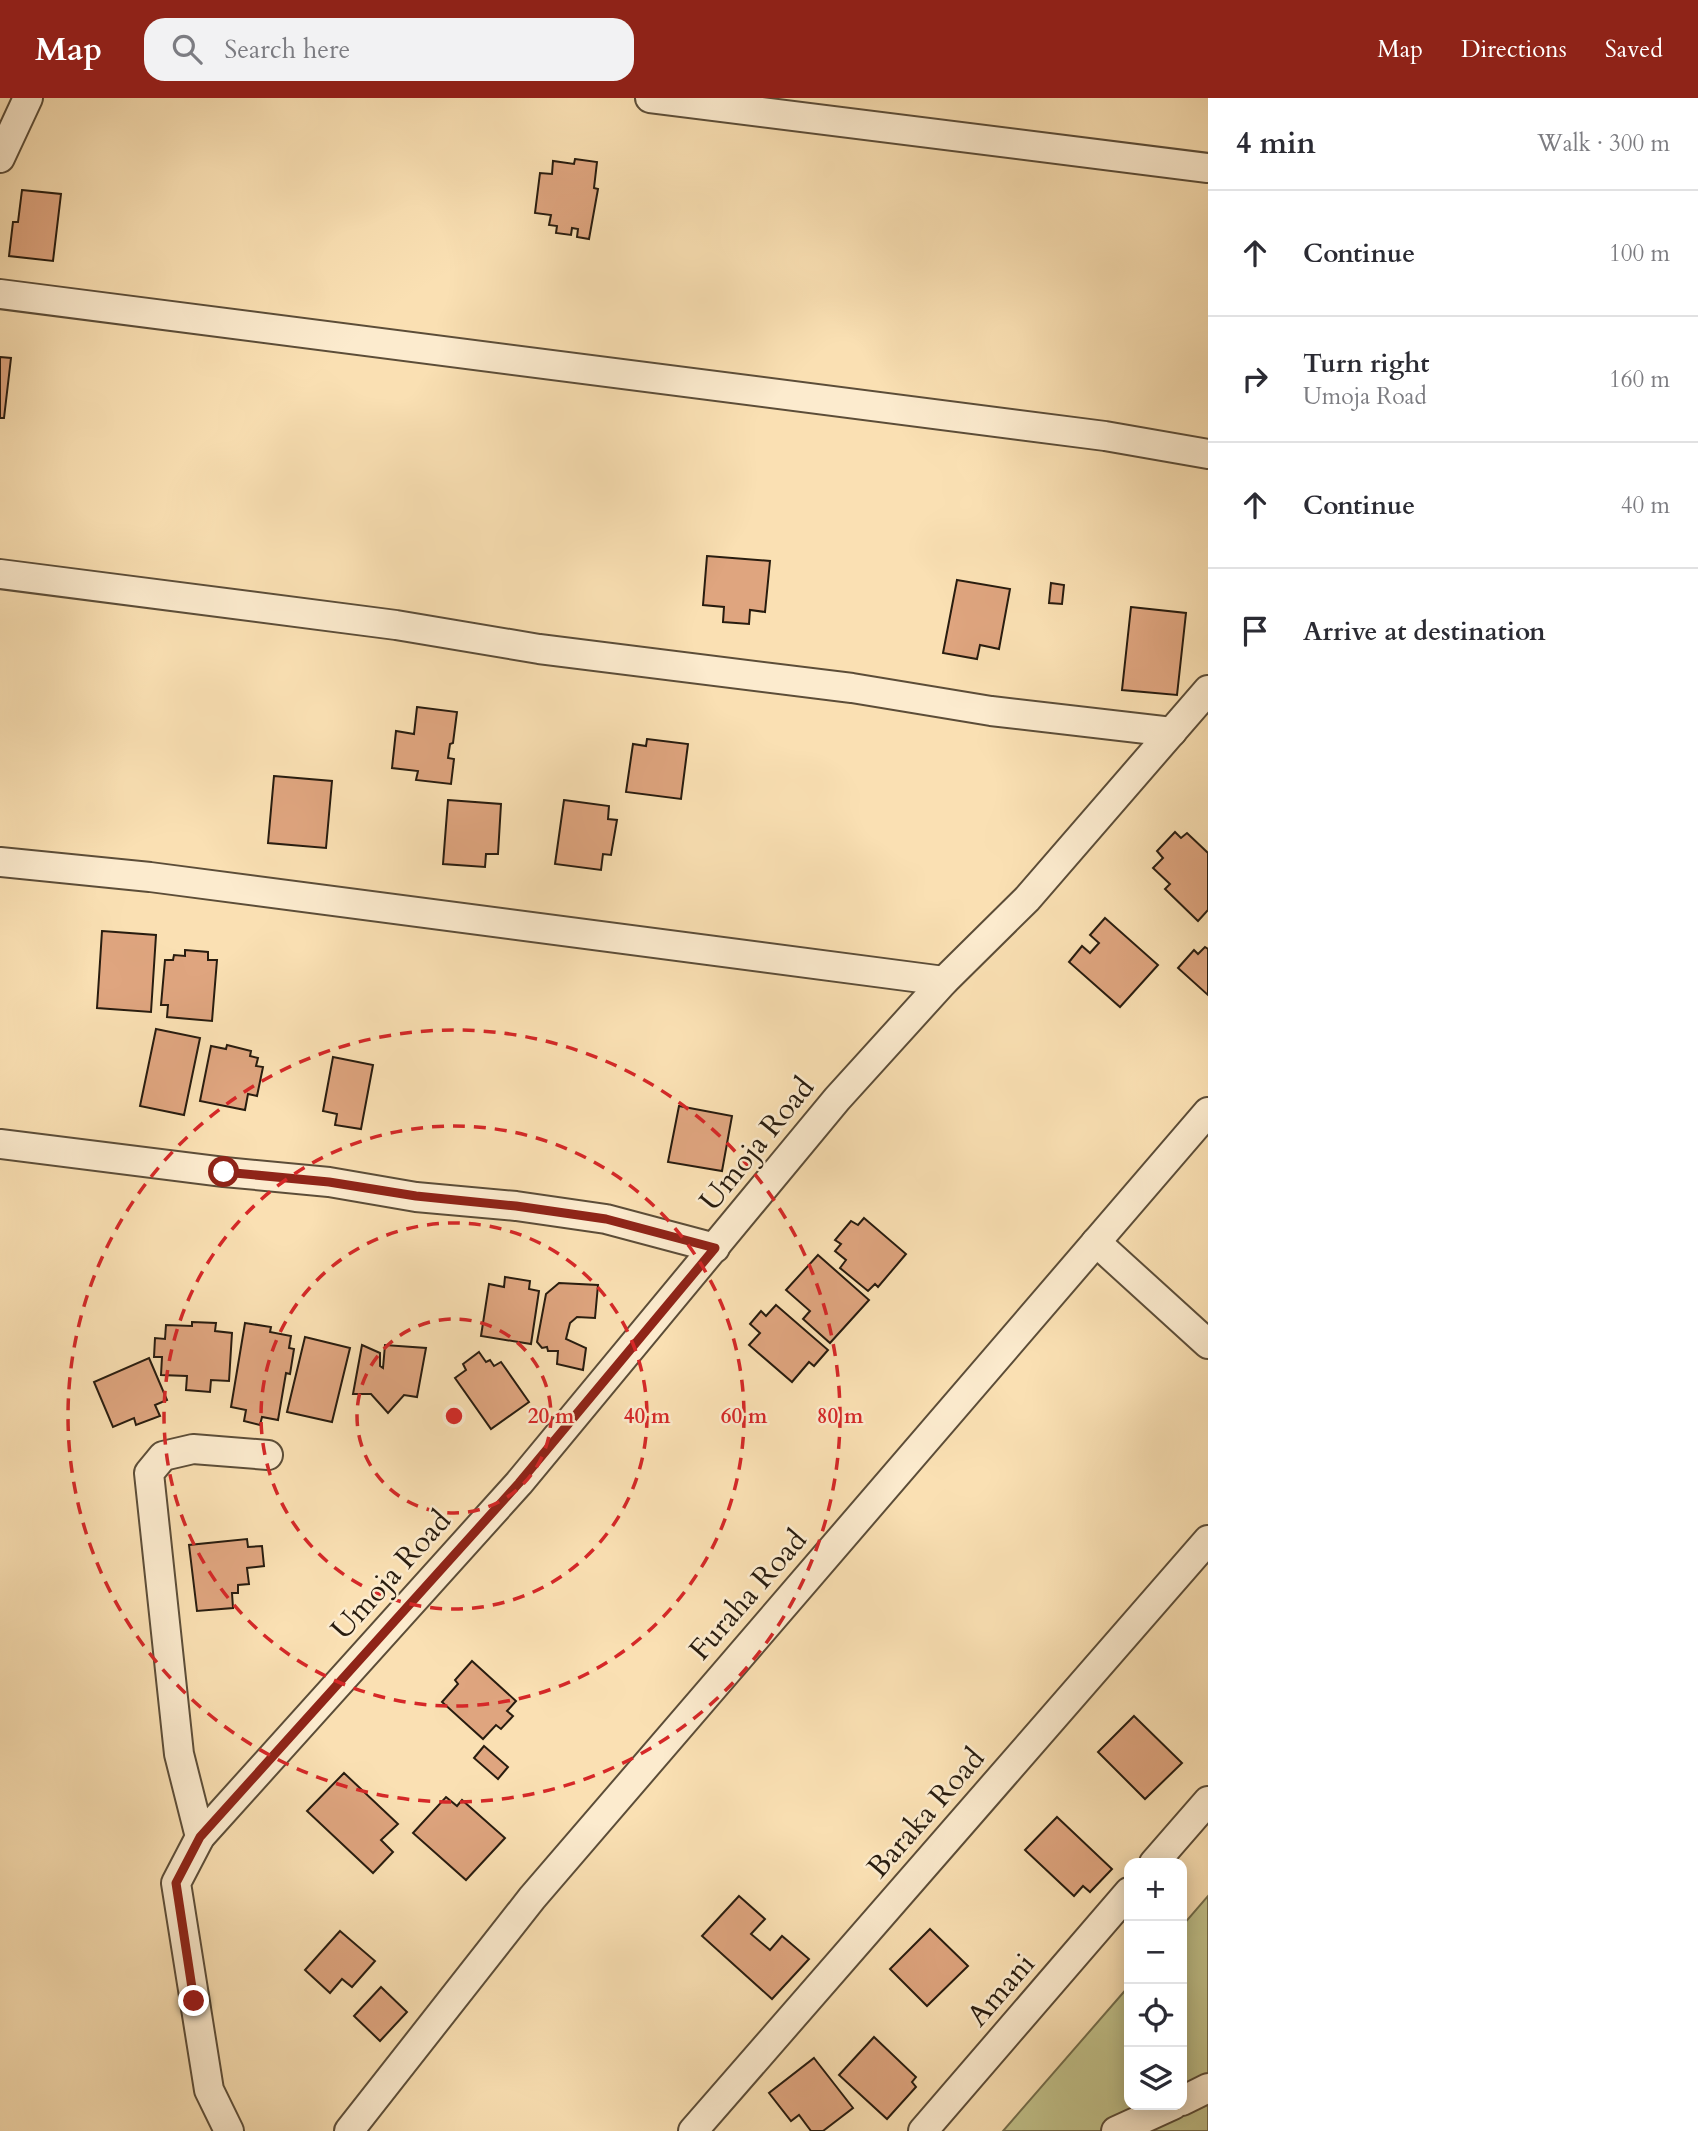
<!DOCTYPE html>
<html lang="en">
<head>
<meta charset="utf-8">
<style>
	:root { --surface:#fff; --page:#f2f2f3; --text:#2b2b33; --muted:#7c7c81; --line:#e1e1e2; --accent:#8f2418 }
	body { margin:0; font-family:Cardo,serif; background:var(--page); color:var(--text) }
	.controls { position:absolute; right:21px; bottom:21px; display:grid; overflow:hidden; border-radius:14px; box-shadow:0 4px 18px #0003 }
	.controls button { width:63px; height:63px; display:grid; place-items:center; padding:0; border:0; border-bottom:2px solid var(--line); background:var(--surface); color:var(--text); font:35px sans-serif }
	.stop { position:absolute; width:21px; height:21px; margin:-16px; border:5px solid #8f2418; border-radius:50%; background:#fff }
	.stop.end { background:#8f2418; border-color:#fff; box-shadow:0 2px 7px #0008 }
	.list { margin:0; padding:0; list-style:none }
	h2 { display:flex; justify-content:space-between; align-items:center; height:91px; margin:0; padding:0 28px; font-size:30px }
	h2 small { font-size:23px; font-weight:400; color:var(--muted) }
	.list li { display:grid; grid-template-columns:46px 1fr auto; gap:21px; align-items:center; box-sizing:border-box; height:126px; padding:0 28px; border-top:2px solid var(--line) }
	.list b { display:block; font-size:26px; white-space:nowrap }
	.list p { margin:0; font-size:23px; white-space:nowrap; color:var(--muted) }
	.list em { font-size:23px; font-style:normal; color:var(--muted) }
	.icon { flex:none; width:38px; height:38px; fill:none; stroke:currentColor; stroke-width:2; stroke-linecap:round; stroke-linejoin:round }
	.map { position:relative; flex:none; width:1208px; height:2033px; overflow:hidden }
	header { display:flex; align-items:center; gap:42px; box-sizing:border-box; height:98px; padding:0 35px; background:var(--accent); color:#fff }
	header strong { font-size:33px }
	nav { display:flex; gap:38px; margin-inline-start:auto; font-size:24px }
	.search { width:490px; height:63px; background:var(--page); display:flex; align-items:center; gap:18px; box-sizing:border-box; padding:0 24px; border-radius:21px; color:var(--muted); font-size:26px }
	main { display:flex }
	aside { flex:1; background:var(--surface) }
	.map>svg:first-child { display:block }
	.green { fill:#c1c18a; stroke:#746e4c; stroke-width:2 }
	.building { fill:#dfa57f; stroke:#281c0f; stroke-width:2 }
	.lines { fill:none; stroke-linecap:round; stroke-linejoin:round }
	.minor-casing { stroke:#5c4d38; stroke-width:32 }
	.minor { stroke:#fcebce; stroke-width:28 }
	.route { stroke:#8f2418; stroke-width:9 }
	.ring { fill:none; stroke:#d62828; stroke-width:3.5; stroke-dasharray:12 9 }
	.labels { text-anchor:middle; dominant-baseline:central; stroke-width:5; stroke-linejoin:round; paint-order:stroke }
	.street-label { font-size:30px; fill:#281c0f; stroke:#fcebce }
	.centre { fill:#d62828; stroke:#fcebce; stroke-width:3.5 }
	.ring-label { font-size:21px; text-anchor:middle; font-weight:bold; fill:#d62828; stroke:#fcebce; stroke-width:5; stroke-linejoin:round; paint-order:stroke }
</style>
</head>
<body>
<header>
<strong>Map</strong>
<div class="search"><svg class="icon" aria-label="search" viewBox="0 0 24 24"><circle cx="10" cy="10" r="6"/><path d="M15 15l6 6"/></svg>Search here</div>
<nav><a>Map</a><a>Directions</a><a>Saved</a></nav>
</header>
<main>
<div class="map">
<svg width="1208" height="2033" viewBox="0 0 1208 2033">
	<rect width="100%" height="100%" fill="#fae0b3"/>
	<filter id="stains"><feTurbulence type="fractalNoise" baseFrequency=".00286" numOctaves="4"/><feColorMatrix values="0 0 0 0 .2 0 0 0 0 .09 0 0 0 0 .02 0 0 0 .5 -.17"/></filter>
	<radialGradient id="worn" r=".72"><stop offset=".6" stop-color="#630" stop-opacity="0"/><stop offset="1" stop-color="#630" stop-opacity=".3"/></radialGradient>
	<path class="green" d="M1208,1798V2033H1003L1129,1888V2007H1182V1828Z"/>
	<g class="building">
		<path d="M575,61L597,64L594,90L598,91L589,141L577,139L578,131L572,130L571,137L556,135L557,128L549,127L551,117L535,115L540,75L552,76L553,63L574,66Z"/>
		<path d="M22,92L61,96L53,163L9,158L13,124H18Z"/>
		<path d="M0,259L11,260L4,320H0Z"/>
		<path d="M707,458L770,463L765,514L750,512L749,526L723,524L724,509L703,507Z"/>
		<path d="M957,482L1010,491L999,551L980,547L977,561L943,555Z"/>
		<path d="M1051,485L1064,487L1062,506L1049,505Z"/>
		<path d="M1131,509L1186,515L1177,597L1122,592Z"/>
		<path d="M417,609L457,614L453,645L450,646L448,660L454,661L451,686L416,682L418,673L392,670L396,633L414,636Z"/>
		<path d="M647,641L688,646L681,701L626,694L633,646L646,648Z"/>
		<path d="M274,678L332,683L326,750L268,745Z"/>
		<path d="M448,702L501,706L498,756H486L485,769L443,766Z"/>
		<path d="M564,702L609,708L608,721L617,722L611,757L603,756L601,772L555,766Z"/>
		<path d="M1175,734L1181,740L1187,735L1208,755V812L1198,823L1165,791L1170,786L1153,770L1163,760L1157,753Z"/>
		<path d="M1105,820L1158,867L1120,909L1069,864L1082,848L1090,855L1099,845L1090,837Z"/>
		<path d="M102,833L156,837L151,914L97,910Z"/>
		<path d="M1205,849L1208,851V897L1178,870L1194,852L1198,856Z"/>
		<path d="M185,852L208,854V862H217L212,923L167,919L168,907H161L165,862H173L174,857L185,858Z"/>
		<path d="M156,931L200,940L184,1017L140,1008Z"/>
		<path d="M227,947L251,953L250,958L258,960L256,968L263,969L257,998L248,996L245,1012L200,1003L211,948L226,951Z"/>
		<path d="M333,959L373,967L361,1031L335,1027L337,1016L323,1013Z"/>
		<path d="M679,1008L732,1018L722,1073L668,1064Z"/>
		<path d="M864,1120L906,1156L878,1189L875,1186L868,1193L840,1170L846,1162L835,1153L841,1146L835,1142L851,1123L858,1127Z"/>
		<path d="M818,1157L869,1202L830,1245L803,1221L810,1213L786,1192Z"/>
		<path d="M505,1179L530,1183L529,1191L539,1193L531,1246L481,1238L489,1186L504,1189Z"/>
		<path d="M559,1185L598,1187L595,1220L577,1219L570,1225L566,1241L586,1250L583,1272L557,1266L558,1253H548L547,1249L542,1250L537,1244L546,1196Z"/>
		<path d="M776,1207L828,1252L814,1268L809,1264L792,1284L749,1247L760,1235L750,1226L761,1213L766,1218Z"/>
		<path d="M192,1224L216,1225L215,1233L232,1235L229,1283L211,1282L210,1294L186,1292L187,1278L161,1277L162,1259H154L155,1240L165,1241L166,1227L192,1228Z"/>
		<path d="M245,1225L271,1229L270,1234L291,1238L289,1250L294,1251L290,1276L286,1275L278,1322L262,1319L260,1327L244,1323L246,1312L231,1309Z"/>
		<path d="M305,1239L350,1250L332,1324L287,1314Z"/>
		<path d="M362,1247L380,1255V1268L383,1270L385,1247L426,1250L417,1299L404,1297L388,1315L371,1296H353Z"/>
		<path d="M479,1254L486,1264L490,1262L494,1268L501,1264L529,1304L491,1331L455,1280L466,1272L463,1266Z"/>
		<path d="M149,1260L167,1302L155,1307L160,1318L136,1327L134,1320L113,1329L94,1284Z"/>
		<path d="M247,1441L248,1449L262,1448L264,1468L247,1470L249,1486L238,1487V1495H232L233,1510L197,1513L189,1447Z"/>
		<path d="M472,1563L516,1603L507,1613L513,1618L501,1631L496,1627L483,1641L442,1604L458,1586L455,1582Z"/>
		<path d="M1134,1618L1182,1665L1145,1701L1098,1654Z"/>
		<path d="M484,1648L508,1669L498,1681L474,1660Z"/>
		<path d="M344,1675L398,1726L381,1742L393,1754L373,1775L307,1713Z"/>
		<path d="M446,1699L457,1708L462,1702L505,1740L466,1782L413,1735Z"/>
		<path d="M1057,1719L1112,1771L1090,1794L1083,1788L1074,1798L1025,1752Z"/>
		<path d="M739,1798L765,1821L751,1836L770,1852L782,1838L809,1861L772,1901L702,1838Z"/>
		<path d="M930,1831L968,1868L927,1908L890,1871Z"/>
		<path d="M340,1833L375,1863L352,1889L342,1881L330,1895L305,1872Z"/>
		<path d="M381,1889L407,1914L380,1943L354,1918Z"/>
		<path d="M874,1939L916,1979L912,1984L916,1989L887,2021L839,1977Z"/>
		<path d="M814,1960L853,2010L823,2033H811L799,2017L791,2023L769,1995Z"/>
	</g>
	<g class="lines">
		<defs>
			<g id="minor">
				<path d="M650,0L1208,70"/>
				<path d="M0,60L28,0"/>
				<path d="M0,196L1105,338L1208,356"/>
				<path d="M0,476L396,527L539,551L852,590L991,613L1172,634"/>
				<path d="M0,764L150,779L944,883"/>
				<path d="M0,1046L224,1074L329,1084L416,1099L516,1108L606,1121L715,1150"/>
				<path d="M1096,1144L1208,1246"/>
				<path d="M200,1739L179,1656L149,1375L163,1358L193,1351L268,1357"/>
				<path d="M1154,1765L1208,1703"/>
				<path d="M1182,2003L1208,1990"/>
				<path d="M229,2033L209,1992L176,1785L200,1739L519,1385L837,1001L944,883L1027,801L1208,592"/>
				<path d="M349,2033L532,1800L1208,1014"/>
				<path d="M693,2033L1208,1442"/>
				<path d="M923,2033L1129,1794"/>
				<path d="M1116,2033L1173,2007"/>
			</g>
		</defs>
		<use href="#minor" class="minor-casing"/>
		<use href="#minor" class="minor"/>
	</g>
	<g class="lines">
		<path class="route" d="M194,1903L176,1785L200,1739L519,1385L715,1150L606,1121L516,1108L416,1098L329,1084L224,1074"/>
	</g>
	<g class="ring">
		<circle cx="454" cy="1318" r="97"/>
		<circle cx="454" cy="1318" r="193"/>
		<circle cx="454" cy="1318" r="290"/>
		<circle cx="454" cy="1318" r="386"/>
	</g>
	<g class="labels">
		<g class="street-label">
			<text transform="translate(757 1046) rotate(-51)">Umoja Road</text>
			<text transform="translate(391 1477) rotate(-48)">Umoja Road</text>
			<text transform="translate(748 1497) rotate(-49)">Furaha Road</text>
			<text transform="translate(926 1715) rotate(-49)">Baraka Road</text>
			<text transform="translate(1001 1892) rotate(-49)">Amani</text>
		</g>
	</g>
	<circle cx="454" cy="1318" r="10" class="centre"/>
	<g class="ring-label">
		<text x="551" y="1325">20 m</text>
		<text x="647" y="1325">40 m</text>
		<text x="744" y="1325">60 m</text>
		<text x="840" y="1325">80 m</text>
	</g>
	<rect width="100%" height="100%" filter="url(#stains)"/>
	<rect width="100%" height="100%" fill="url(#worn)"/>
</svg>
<div class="controls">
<button>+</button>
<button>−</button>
<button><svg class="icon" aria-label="locate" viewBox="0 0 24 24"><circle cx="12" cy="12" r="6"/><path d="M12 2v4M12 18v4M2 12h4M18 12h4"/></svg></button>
<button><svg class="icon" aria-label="layers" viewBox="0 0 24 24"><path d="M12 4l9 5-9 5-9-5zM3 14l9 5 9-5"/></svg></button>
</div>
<div class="stop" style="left:224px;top:1074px"></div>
<div class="stop end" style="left:194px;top:1903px"></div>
</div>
<aside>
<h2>4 min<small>Walk · 300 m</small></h2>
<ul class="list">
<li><svg class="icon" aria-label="ahead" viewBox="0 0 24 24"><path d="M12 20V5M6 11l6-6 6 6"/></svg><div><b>Continue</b></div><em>100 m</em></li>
<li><svg class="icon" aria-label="right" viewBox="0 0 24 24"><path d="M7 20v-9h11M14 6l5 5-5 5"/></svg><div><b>Turn right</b><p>Umoja Road</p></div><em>160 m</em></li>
<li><svg class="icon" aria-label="ahead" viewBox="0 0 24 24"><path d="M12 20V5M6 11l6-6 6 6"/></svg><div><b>Continue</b></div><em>40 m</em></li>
<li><svg class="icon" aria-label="arrive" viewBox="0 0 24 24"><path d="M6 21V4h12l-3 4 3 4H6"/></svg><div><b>Arrive at destination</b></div></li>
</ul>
</aside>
</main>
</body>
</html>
